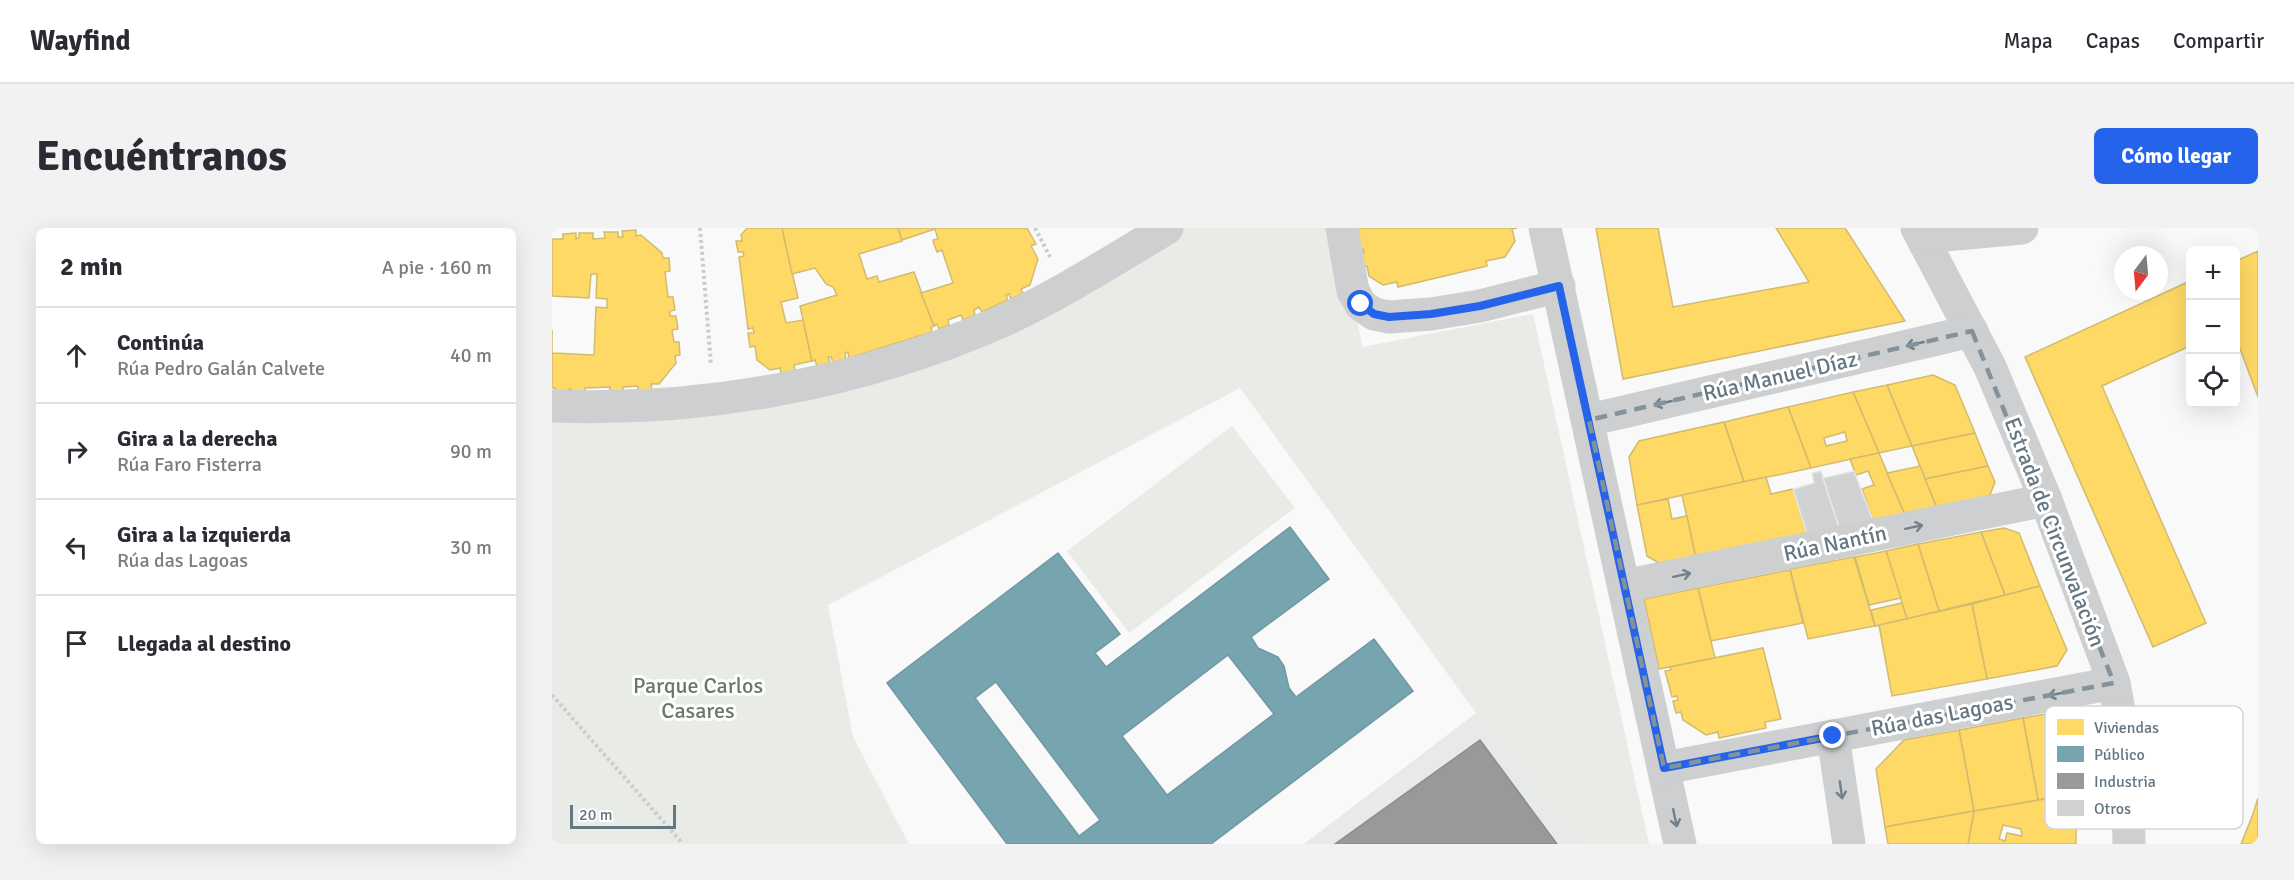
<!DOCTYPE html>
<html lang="es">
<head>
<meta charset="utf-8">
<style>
	:root { --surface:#fff; --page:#f2f2f3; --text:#2b2b33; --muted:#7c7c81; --line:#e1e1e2; --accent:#2563eb }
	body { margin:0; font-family:Signika,sans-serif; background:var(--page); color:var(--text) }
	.controls { position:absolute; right:18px; top:18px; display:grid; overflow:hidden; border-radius:9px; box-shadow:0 6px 24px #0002 }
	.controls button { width:54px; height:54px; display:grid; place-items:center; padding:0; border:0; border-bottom:2px solid var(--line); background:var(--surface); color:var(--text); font:30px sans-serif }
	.compass { position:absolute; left:1562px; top:18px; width:54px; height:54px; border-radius:50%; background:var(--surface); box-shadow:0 6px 24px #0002; rotate:196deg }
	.scale { position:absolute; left:18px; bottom:15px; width:106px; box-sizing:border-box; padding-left:6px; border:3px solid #657683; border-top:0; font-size:16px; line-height:21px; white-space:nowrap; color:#657683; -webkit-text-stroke:4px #fff; paint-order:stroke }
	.stop { position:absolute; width:18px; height:18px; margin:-14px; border:4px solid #2563eb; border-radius:50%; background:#fff }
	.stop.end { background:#2563eb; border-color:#fff; box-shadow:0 2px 6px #0008 }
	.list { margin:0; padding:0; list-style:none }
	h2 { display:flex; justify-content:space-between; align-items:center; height:78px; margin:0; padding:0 24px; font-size:26px }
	h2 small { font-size:20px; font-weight:400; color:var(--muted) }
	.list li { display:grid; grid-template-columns:39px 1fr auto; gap:18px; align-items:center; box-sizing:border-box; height:96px; padding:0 24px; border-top:2px solid var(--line) }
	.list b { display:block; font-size:22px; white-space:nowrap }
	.list p { margin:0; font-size:20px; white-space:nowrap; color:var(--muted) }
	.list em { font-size:20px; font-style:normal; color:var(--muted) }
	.icon { flex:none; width:33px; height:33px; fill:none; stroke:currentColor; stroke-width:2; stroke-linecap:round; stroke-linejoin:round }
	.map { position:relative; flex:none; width:1706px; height:616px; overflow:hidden; border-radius:9px }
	header { display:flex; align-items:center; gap:36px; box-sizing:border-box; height:84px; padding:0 30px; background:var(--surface); border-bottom:2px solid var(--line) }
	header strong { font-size:28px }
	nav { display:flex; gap:33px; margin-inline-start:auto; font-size:21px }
	.intro { display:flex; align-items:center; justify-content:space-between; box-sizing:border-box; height:144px; padding:0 36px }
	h1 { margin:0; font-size:42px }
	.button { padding:15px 27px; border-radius:9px; background:var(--accent); color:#fff; font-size:21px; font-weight:700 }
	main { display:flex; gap:36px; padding:0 36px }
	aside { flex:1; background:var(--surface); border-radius:9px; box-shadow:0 6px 24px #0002 }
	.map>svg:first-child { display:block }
	.built { fill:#e8e9e9 }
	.green { fill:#e8ebe6 }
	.homes { fill:#ffd966; stroke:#d1bb6f; stroke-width:1.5; fill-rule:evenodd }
	.public { fill:#76a5af; stroke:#7197a2; stroke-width:1.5; fill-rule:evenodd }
	.industry { fill:#999; stroke:#898e92; stroke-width:1.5 }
	.building { fill:#d0d2d3; stroke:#e8e8e8; stroke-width:1.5 }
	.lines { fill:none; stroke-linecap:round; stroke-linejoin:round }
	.path { stroke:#cbcccd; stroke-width:4; stroke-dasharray:3 3; stroke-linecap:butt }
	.minor { stroke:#cecfd0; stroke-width:33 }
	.oneway { stroke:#707f8b }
	.route { stroke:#2563eb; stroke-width:8 }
	.marked { fill:none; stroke:#84929c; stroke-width:4.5; stroke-dasharray:12 8; stroke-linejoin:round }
	.labels { text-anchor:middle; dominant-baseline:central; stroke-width:6; stroke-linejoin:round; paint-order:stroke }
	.street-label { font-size:22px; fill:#657683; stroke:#fff }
	.park-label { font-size:22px; fill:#687a64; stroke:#fff }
	.key { fill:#fff; stroke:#d1d6da; stroke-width:1.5 }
	.key-label { font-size:16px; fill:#657683 }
</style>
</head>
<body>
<header>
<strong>Wayfind</strong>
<nav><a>Mapa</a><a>Capas</a><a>Compartir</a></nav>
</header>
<div class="intro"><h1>Encuéntranos</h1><a class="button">Cómo llegar</a></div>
<main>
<aside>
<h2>2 min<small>A pie · 160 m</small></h2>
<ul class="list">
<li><svg class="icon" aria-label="ahead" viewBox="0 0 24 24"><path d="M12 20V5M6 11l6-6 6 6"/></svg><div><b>Continúa</b><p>Rúa Pedro Galán Calvete</p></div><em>40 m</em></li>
<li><svg class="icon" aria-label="right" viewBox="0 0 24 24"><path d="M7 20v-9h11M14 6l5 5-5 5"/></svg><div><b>Gira a la derecha</b><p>Rúa Faro Fisterra</p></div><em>90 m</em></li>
<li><svg class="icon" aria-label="left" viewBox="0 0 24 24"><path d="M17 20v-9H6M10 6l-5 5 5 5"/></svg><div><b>Gira a la izquierda</b><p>Rúa das Lagoas</p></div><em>30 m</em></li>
<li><svg class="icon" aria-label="arrive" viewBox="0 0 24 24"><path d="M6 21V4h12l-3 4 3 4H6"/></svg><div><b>Llegada al destino</b></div></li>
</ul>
</aside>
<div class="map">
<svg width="1706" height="616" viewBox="0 0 1706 616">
	<rect width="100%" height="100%" fill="#f9f9f9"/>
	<path class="built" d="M924,485L1032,616H752Z"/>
	<g class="green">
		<path d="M615,0H790L810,119L981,86L1097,616H1032L924,485L688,160L276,377L301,509L357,616H0V178L314,141Z"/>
		<path d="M680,198L743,280L577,405L515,323Z"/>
	</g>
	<g class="homes">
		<path d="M195,0H230L246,70L229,74L234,95L251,92L260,133L242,137L243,143L229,145L228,140L218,142L205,132L203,118L198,119L196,105H202L201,100L196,101L187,29L192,28L191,24H186L184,13H190L189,7Z"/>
		<path d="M230,0H346L350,13L307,26L315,51L325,48L327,54L362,44L382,98L379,99L380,104L297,130L296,124L293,125L294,131L281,134L279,129H276L278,135L265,138L263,132L260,133L248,78L285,67L281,59L274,56L263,40L240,46Z"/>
		<path d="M346,0H475L484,16L479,18L486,31L478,57L469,61L471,65L459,71L457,66L454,67L456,72L430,84L427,79L422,82L423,87L411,92L409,87L396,92L397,97L387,101L385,96L382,98L369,65L401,55L390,22L385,24L382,16L381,12L386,11L383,1L350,12Z"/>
		<path d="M806,0H965L960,1L963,13L953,29L934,33L935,38L846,59L845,54L831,57L817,48L815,38L809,39L806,26L812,25L811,21L806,23Z"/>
		<path d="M1044,0H1106L1121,79L1257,54L1224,0H1293L1353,93L1071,151Z"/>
		<path d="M84,2V8L89,7L110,25L111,30H117L118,43L113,44L116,69H121L123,82L118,83V88H124L126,101L120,102L122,114H127L128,127L123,128L124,135L107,156H99L100,162L86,163V158L71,159V164L57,165L58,159L33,160V165L20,166L19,161H17L16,166H3V160H0V102V125L42,127L44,79L55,80V71L44,70L45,46H39L37,70L0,68V11H11V6L24,5V11L27,10V5H41V11L53,10L52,4H66V9H71L70,3Z"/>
		<path d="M1706,23V169L1684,110V33Z"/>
		<path d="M1638,53V118L1550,158L1654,395L1601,419L1473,129Z"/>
		<path d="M1381,147L1403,157L1423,205L1360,218L1335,157Z"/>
		<path d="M1335,157L1360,218L1327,225L1301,164Z"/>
		<path d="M1301,164L1327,225L1259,240L1236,179ZM1293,204L1295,213L1274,218L1272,210Z"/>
		<path d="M1236,179L1259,240L1192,254L1172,194Z"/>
		<path d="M1172,194L1192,254L1085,277L1077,229L1087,213Z"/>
		<path d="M1423,205L1436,238L1373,251L1360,218Z"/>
		<path d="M1327,225L1354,289L1322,295L1310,261L1322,257L1316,243L1304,247L1298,231Z"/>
		<path d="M1368,238L1386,282L1354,289L1335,245Z"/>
		<path d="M1436,238L1443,254L1436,272L1386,282L1373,251Z"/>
		<path d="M1214,249L1219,266L1241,261L1256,309L1144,331L1130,267Z"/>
		<path d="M1116,271L1120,291L1135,288L1144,331L1112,338L1095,328L1085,277Z"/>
		<path d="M1452,300L1467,305L1488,358L1453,367L1429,304Z"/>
		<path d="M1429,304L1453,367L1387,383L1366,316Z"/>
		<path d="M1366,316L1387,383L1355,391L1334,323Z"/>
		<path d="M1334,323L1349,370L1317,377L1303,329Z"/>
		<path d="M1302,329L1323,398L1256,411L1238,341Z"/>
		<path d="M1238,342L1251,395L1159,413L1146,360Z"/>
		<path d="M1488,358L1515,422L1505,438L1435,451L1420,376Z"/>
		<path d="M1146,360L1163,430L1107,441L1092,371Z"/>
		<path d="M1350,375L1355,391L1323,398L1319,382Z"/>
		<path d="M1420,376L1435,451L1340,468L1327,397Z"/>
		<path d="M1211,420L1229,491L1213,494L1214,500L1167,510L1166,504L1154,507L1131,492L1129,484L1124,485L1121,473L1126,472L1125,468L1120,469L1113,443L1119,442L1118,439Z"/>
		<path d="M1499,485L1515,495L1524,566L1486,572L1471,490Z"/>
		<path d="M1471,490L1486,572L1422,583L1407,502Z"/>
		<path d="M1407,502L1422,583L1333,599L1324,541L1352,512Z"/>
		<path d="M1524,566V616H1416L1422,583ZM1451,597L1469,601L1470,608L1455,605L1453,613L1447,611Z"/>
		<path d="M1706,570V616H1689L1701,586Z"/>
		<path d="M1422,583L1416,616H1336L1333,599Z"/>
	</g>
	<path class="public" d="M738,299L777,351L699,409L706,420L726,429L732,438L737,460L744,469L822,411L861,463L659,616H455L335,455L506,325L568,406L543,425L554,439ZM676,427L722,486L615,567L570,508ZM444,454L548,592L527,608L423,470Z"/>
	<path class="industry" d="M928,512L1005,616H783Z"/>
	<g class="building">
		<path d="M1269,243L1288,302L1256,309L1241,261L1262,255L1260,245Z"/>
		<path d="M1302,243L1322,295L1288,302L1271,250Z"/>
	</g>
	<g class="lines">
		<g class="path">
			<path d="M148,0L159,137"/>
			<path d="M483,0L498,29"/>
			<path d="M0,467L131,616"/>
		</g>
		<g class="minor">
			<path d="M790,0L801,63L809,77L822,86L837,89L879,86L928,78L1007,58"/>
			<path d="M993,0L1128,616"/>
			<path d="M1365,0L1438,139L1494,272L1562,455L1575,527L1577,616"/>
			<path d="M1371,9L1470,0"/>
			<path d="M0,178C151,184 310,155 448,94C506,68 560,33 615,0"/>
			<path d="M1037,192L1420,103"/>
			<path d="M1072,358L1494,272"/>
			<path d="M1281,508L1297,616"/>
			<path d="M1112,540L1562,455"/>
		</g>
	</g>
	<defs><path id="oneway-shaft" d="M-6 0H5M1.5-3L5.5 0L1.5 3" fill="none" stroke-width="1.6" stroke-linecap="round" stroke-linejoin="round" transform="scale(1.5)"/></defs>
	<g class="oneway">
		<use href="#oneway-shaft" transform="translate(1363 116) rotate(167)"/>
		<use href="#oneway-shaft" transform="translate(1111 175) rotate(167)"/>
		<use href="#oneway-shaft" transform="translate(1362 299) rotate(-12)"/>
		<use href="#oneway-shaft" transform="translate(1130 347) rotate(-12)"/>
		<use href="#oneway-shaft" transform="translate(1505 466) rotate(169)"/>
		<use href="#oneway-shaft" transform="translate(1289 562) rotate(82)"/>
		<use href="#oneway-shaft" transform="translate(1123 590) rotate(78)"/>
	</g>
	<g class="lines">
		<path class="route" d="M809,76L822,86L837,89L879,86L928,78L1007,58L1112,540L1281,508"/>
	</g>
	<path class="marked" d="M1420,103L1562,455L1112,540L1037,192Z"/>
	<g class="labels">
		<g class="street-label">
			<text transform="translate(1228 148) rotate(-13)">Rúa Manuel Díaz</text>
			<text transform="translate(1503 304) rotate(69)">Estrada de Circunvalación</text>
			<text transform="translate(1283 315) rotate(-12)">Rúa Nantín</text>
			<text transform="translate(1390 487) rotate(-11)">Rúa das Lagoas</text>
		</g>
		<g class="park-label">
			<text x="146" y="457">Parque Carlos<tspan x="146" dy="25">Casares</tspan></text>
		</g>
	</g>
	<rect x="1493" y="478" width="198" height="123" rx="9" class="key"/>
	<rect x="1505" y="491" width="27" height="16" fill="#ffd966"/>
	<rect x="1505" y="518" width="27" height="16" fill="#76a5af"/>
	<rect x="1505" y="545" width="27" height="16" fill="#999"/>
	<rect x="1505" y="572" width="27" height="16" fill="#d0d2d3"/>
	<g class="key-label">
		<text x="1542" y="505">Viviendas</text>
		<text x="1542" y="532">Público</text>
		<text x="1542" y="559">Industria</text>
		<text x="1542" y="586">Otros</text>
	</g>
</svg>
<div class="controls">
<button>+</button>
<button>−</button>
<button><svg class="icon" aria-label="locate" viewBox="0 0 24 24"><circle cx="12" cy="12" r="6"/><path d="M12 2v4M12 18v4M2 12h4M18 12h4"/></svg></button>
</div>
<svg class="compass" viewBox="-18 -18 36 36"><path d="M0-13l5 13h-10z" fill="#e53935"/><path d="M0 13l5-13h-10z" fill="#7c7c81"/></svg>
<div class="scale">20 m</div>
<div class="stop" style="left:809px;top:76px"></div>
<div class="stop end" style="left:1281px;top:508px"></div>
</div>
</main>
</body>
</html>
